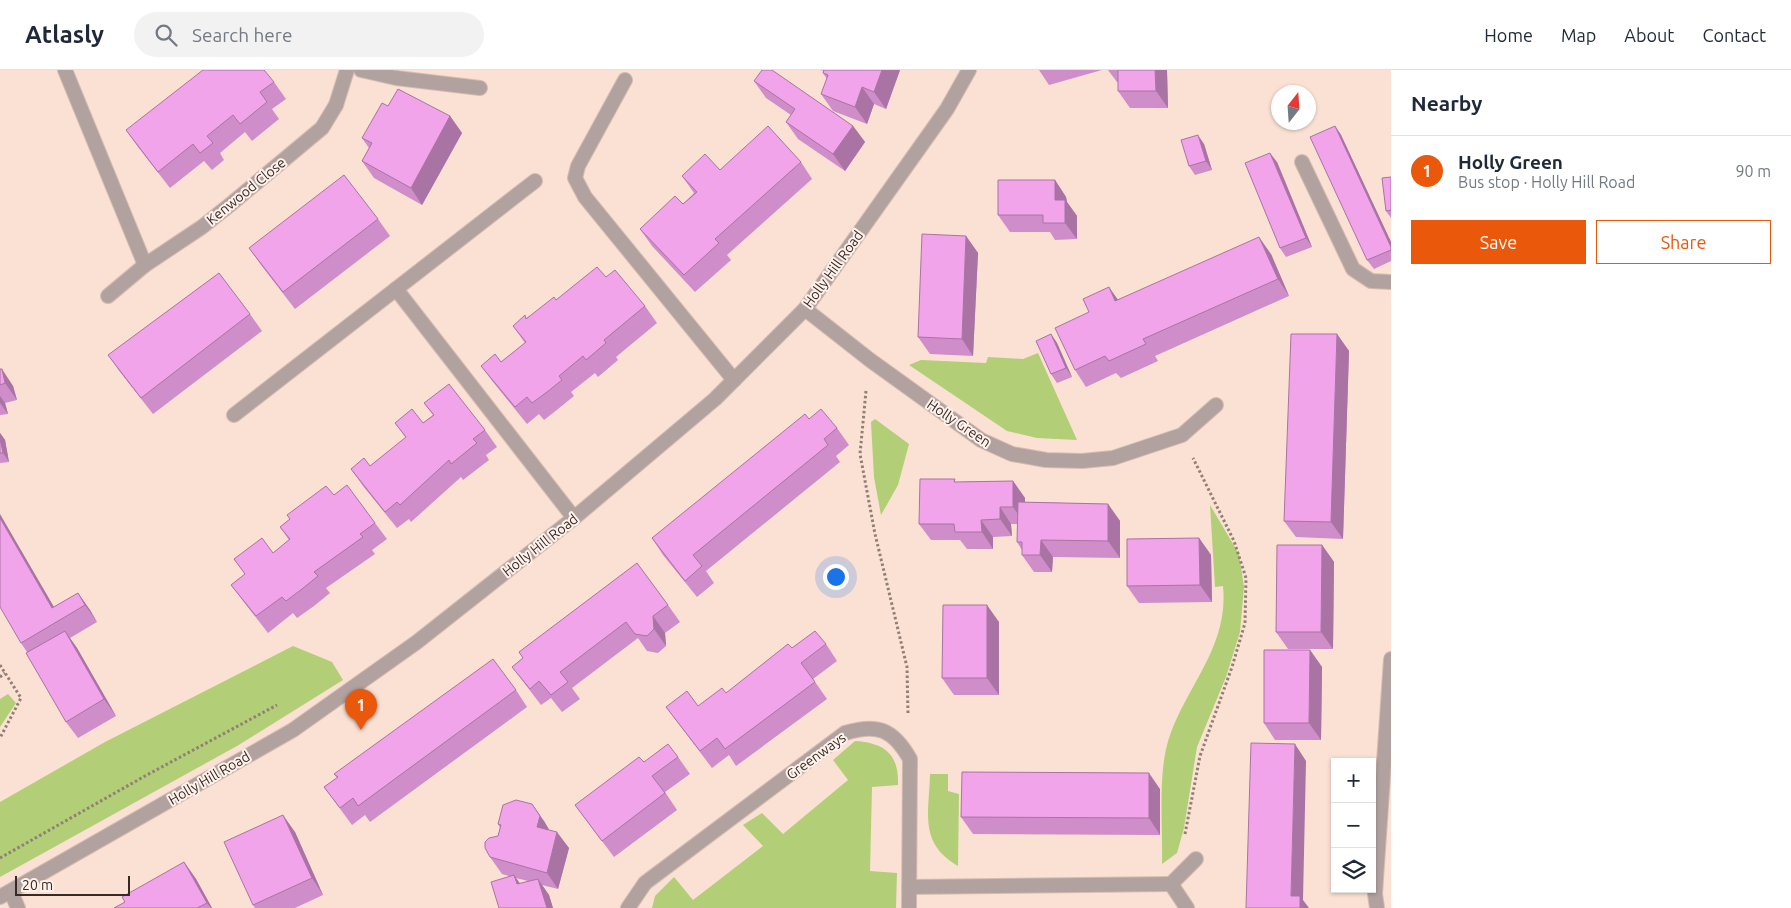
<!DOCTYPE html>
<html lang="en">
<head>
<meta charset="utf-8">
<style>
	:root { --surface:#fff; --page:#f2f2f3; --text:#1f2937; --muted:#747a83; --line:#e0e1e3; --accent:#ea580c }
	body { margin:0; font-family:Ubuntu,sans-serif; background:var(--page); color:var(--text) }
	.controls { position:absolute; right:15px; bottom:15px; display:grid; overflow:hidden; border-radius:0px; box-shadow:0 1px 4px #0004 }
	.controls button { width:45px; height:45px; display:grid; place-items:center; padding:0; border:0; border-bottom:1px solid var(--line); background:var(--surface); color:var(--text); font:25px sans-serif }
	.compass { position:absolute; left:1271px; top:15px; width:45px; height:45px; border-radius:50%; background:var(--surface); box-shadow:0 1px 4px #0004; rotate:17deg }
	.scale { position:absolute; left:15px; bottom:12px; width:115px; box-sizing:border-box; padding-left:5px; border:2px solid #372a25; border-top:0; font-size:14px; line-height:18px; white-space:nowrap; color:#372a25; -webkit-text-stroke:4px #fff1eb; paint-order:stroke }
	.you { position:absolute; left:835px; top:506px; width:18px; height:18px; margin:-12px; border:4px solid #fff; border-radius:50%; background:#1a73e8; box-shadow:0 0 0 8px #1a73e833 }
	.badge { display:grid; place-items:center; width:32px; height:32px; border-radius:50%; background:var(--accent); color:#fff; font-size:16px; font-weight:700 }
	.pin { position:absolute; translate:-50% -41px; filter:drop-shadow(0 1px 2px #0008) }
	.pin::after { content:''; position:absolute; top:26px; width:18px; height:15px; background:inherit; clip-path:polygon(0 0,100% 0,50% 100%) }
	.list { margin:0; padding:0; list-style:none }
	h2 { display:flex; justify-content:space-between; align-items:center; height:65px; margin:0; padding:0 20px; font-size:21px }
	h2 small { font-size:16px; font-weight:400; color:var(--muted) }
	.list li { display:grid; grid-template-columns:32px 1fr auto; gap:15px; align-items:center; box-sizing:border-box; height:70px; padding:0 20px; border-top:1px solid var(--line) }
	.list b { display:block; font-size:19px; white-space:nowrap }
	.list p { margin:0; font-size:16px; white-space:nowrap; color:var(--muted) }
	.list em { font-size:16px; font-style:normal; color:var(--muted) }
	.actions { display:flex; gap:10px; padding:15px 20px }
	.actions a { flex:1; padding:11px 0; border:1px solid var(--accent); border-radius:0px; text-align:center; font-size:18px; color:var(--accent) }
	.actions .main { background:var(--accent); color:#fff }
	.icon { flex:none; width:28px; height:28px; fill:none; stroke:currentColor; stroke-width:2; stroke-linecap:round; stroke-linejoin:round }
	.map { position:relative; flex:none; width:1391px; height:838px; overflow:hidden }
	header { display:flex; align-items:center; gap:30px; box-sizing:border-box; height:70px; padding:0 25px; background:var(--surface); border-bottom:1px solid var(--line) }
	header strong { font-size:24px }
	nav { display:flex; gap:28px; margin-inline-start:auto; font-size:18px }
	.search { width:350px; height:45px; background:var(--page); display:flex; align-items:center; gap:12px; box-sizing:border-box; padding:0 18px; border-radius:28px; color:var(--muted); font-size:19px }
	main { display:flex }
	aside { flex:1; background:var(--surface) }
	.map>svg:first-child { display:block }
	.green { fill:#b2ce76 }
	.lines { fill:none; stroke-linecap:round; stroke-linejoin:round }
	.service-casing { stroke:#d4bcb1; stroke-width:16 }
	.minor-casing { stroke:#d4bcb1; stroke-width:16 }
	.path { stroke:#917e75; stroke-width:3; stroke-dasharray:2.5 2.5; stroke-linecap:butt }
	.service { stroke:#b2a29f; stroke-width:14 }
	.minor { stroke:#b2a29f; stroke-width:14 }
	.wall { fill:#cf8dc9; fill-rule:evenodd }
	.shaded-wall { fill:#a973a4 }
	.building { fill:#f1a4ea; stroke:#a973a4 }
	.labels { text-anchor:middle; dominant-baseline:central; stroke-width:4; stroke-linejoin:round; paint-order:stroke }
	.street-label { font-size:14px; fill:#372a25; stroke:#fff1eb }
</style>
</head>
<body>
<header>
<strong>Atlasly</strong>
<div class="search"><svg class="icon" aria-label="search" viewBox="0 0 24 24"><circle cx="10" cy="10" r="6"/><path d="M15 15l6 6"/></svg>Search here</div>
<nav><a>Home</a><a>Map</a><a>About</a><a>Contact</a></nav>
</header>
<main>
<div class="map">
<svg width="1391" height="838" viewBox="0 0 1391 838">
	<rect width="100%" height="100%" fill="#fbe1d4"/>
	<g class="green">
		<path d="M1038,283L1077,370L1037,368L1007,361L909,295L921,290L986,293L988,287L1023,289Z"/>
		<path d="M875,349L909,374L898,415L881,445L874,407L871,352Z"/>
		<path d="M1210,435L1239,484L1244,517L1240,562L1226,607L1197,677L1184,758L1177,783L1162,794C1163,753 1157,702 1170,665C1189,613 1229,575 1223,516L1215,517Z"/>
		<path d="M293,576L332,592L343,610L237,676L0,807V732L105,672Z"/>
		<path d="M8,624L16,633L0,657V629Z"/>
		<path d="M855,671C885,673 899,684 898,715L872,717L870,801L897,803L896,838H652L655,826L674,807L693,830L763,776L743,755L762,743L783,764L848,710L833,690Z"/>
		<path d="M930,704H948V721L959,724L958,796C919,773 929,744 930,704Z"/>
	</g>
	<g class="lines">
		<defs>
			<g id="service">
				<path d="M361,0L396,8L480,18"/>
				<path d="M625,10L578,96L575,108L585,127L734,310"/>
				<path d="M336,35L347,0"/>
				<path d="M1302,92L1353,199L1371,211L1391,212"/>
				<path d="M396,219L574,448"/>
				<path d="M234,345L535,111"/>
				<path d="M1377,838L1375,824L1391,589"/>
			</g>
			<g id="minor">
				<path d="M65,0L145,195"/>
				<path d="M108,226L145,195L202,157L231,134L322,58L336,35"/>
				<path d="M805,239L870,290L981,370L1012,384L1046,390L1082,391L1113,388L1182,365L1216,335"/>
				<path d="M909,817L1171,814"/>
				<path d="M11,822L18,838"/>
				<path d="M0,827L293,660L417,572L574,448L715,329L805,239L947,39L969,0"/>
				<path d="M628,838L645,813L845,663C877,653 893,659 910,689L909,838"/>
				<path d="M1187,838L1171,814L1196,789"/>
			</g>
		</defs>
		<use href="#service" class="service-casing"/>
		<use href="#minor" class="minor-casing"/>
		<g class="path">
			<path d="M866,321L860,384L875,464L907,597L908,644"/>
			<path d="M0,595L21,628L0,668"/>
			<path d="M0,607L5,603"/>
			<path d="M1185,764L1200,686L1232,597L1245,553L1246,508L1234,471L1193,388"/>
			<path d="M0,788L145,706L277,635"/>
		</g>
		<use href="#service" class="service"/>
		<use href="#minor" class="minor"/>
	</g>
	<g class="wall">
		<path d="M820,0H900L886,39L874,34L867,54L833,41L821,24L827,9L823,3L824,1Z"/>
		<path d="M1039,0H1102L1049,15Z"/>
		<path d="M1108,0H1167L1168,38H1130L1118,21V12H1117Z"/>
		<path d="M754,11L853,56L865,72L845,101L798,69L786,52L791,45L766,28Z"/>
		<path d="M274,12L286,29L272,39L279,49L252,71L245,62L220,83L224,90L212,100L204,91L170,118L138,77L126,60Z"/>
		<path d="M388,36L450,46L462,63L422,135L374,108L362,91L369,78L362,68Z"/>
		<path d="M1335,56L1341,65L1391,172V191L1374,199L1367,190Z"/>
		<path d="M1204,74L1212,100L1195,105L1189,96Z"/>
		<path d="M801,92L812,109L727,185L731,190L695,222L652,176L640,159L683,134L694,123L682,106L720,100Z"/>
		<path d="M1277,92L1312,177L1286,187L1280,178Z"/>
		<path d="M1391,107V148L1386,141Z"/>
		<path d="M1055,110L1066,127L1067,132L1077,146V169L1055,170L1050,162H1010L998,145Z"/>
		<path d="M378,149L390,166L295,239L261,195L249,178Z"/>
		<path d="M966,166L978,183L973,286L930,284L918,267Z"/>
		<path d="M1271,184L1289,226L1155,286L1158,291L1121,308L1116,303L1086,317L1075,300L1118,230Z"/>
		<path d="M606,207L645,236L657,253L616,287L618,290L598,307L595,303L571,322L574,326L558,339L544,350L539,344L527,354L493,312L481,296L501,292L525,273L513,256L556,230Z"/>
		<path d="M250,244L262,261L153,344L120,302L108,285Z"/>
		<path d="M1051,264L1057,273L1072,307L1057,313L1051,304Z"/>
		<path d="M1337,264L1349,281L1343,469L1296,467L1284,451Z"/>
		<path d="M0,299L13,316L17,330L5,333L8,344L0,345Z"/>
		<path d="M424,333L485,360L497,377L486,385L489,390L463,410L461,407L411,452L409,449L397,458L363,416L351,399L370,396L406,368L395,353H423L433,345Z"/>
		<path d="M809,349L837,358L849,375L836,386L840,392L706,501L714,513L697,527L663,485L652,468Z"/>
		<path d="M0,363L5,370L9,392L0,393Z"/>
		<path d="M1013,411L1025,428V432L1108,434L1120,451V488L1053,487L1052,502H1034L1022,485V480L1017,472V454H1011L1012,466L993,467V479H967L960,470H931L919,454L956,412Z"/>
		<path d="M334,425L375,453L387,469L372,480L375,484L326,518L330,523L314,536L297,548L293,543L268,563L243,531L231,515L245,504L234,489L273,483L289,470L280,457L290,449L287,445Z"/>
		<path d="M1199,468L1211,485L1212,532L1139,533L1127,516Z"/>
		<path d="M1322,475L1334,492L1333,579H1288L1276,562Z"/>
		<path d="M78,523L90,540L97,552L70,568L77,578L116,646L78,668L66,652L27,582L21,573L54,537Z"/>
		<path d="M668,535L680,552L665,563L666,576L658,583L647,581L638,568L572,618L580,629L562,642L551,628L541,635L512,597L523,588L519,582Z"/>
		<path d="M999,552V625H954L942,608Z"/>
		<path d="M826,574L837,591L813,609L827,629L736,696L729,685L712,698L666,637L698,636L726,623L792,578Z"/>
		<path d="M1310,580L1322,597L1321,670H1275L1264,653Z"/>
		<path d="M516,620L527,637L370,752L365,745L352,755L324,717L337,708L334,704Z"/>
		<path d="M678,687L690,704L665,722L677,740L614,787L575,735L644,692Z"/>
		<path d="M1160,719V765L973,764L961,747Z"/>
		<path d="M544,751L549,760L569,778L558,819L542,815L549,825L553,838L509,806L502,804L490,787L498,766L500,758L498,754ZM516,808L528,811L520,814Z"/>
		<path d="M295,762L323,825L295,838H255L253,835Z"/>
		<path d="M184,792L196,809L212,838H114L125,832Z"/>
	</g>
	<g class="shaded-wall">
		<path d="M882,0H900L886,39L874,22Z"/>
		<path d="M1155,0H1167L1168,38L1156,21Z"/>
		<path d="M862,17L874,34L867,54L855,37Z"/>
		<path d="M450,46L462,63L422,135L411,118Z"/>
		<path d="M853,56L865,72L845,101L833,84Z"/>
		<path d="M1335,56L1341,65L1391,172V177Z"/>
		<path d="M1198,65L1204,74L1212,100L1206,91Z"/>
		<path d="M1270,83L1277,92L1312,177L1306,168Z"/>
		<path d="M1055,110L1066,127L1067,132L1077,146V169L1065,153L1055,130Z"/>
		<path d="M966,166L978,183L973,286L962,269Z"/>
		<path d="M1259,167L1271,184L1289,226L1278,209Z"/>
		<path d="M1109,217L1121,234L1115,231Z"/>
		<path d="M1051,264L1057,273L1072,307L1066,298Z"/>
		<path d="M1337,264L1349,281L1343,469L1331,452Z"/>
		<path d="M2,299L13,316L17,330L5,313Z"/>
		<path d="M0,326L5,333L8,344L0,333Z"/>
		<path d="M0,363L5,370L9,392L3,383L0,368Z"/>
		<path d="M1013,411L1025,428V454L1013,437Z"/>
		<path d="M1108,434L1120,451V488L1108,471Z"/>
		<path d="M1000,437L1011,454L1012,466L1000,449Z"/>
		<path d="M0,444L61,549L52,538L0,448Z"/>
		<path d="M981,450L993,467V479L982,462Z"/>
		<path d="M1199,468L1211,485L1212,532L1200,515Z"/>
		<path d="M1041,470L1053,487L1052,502L1040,485Z"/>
		<path d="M1322,475L1334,492L1333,579L1321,562Z"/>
		<path d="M78,523L90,540L97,552L85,535Z"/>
		<path d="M987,535L999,552V625L987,608Z"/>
		<path d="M653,546L665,563L666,576L654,559Z"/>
		<path d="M65,561L77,578L116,646L104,629Z"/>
		<path d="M1310,580L1322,597L1321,670L1309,653Z"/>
		<path d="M1295,674L1306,691L1303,830L1309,838H1299L1291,826Z"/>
		<path d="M1149,703L1160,719V765L1149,748Z"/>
		<path d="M532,734L544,751L551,763L537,757Z"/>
		<path d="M283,745L295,762L323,825L312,808Z"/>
		<path d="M557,762L569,778L558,819L547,803Z"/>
		<path d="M184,792L196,809L212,838H211L207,833Z"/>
		<path d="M514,805L526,822L517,814Z"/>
		<path d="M538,809L549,825L553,838H547Z"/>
	</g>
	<g class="building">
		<path d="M203,0H264L274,12L260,22L267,32L240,54L233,45L207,66L213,73L200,83L193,74L158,102L126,60Z"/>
		<path d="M762,0H772L853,56L833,84L786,52L795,39L754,11Z"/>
		<path d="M824,0H882L874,22L862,17L855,37L821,24L828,5L823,3Z"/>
		<path d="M1118,0H1155L1156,21H1118Z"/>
		<path d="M398,19L450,46L411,118L362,91L372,73L362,68L382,33L388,36Z"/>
		<path d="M768,56L801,92L715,169L719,173L684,205L640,159L675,126L683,134L697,122L682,106L705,84L720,100Z"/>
		<path d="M1335,56L1391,177V180L1367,190L1310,67Z"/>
		<path d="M1198,65L1206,91L1189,96L1181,70Z"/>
		<path d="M1270,83L1306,168L1280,178L1245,93Z"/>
		<path d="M344,105L378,149L283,222L249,178Z"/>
		<path d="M1391,107V140L1386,141L1382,108Z"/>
		<path d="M998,110H1055V130H1065V153H1043V145H998Z"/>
		<path d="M922,164L966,166L962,269L918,267Z"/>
		<path d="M1259,167L1278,209L1143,269L1146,274L1109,291L1105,286L1075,300L1055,258L1089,242L1083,229L1109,217L1115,231Z"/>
		<path d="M597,197L606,207L615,200L645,236L604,270L606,273L586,290L583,286L559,306L562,310L547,322L532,333L527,327L515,337L481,296L495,284L501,292L526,272L513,256L525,245L526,249L554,227L556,230Z"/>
		<path d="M219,203L250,244L141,328L108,285Z"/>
		<path d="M1051,264L1066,298L1051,304L1036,271Z"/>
		<path d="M1291,264H1337L1331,452L1284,451Z"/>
		<path d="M0,299H2L5,313L0,315Z"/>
		<path d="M449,314L485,360L473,369L477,373L451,394L449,390L400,435L397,432L385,442L351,399L364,388L370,396L406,367L395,353L412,339L423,353L434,345L424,333Z"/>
		<path d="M821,339L837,358L824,369L828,375L693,485L702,496L685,511L652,468L805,344L809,349Z"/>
		<path d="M0,368L3,383H0Z"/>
		<path d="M920,409H955L954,412L1013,411V437H1000V449L981,450L982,462H955L954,454H919Z"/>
		<path d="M347,415L375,453L360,464L363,467L314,502L318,506L302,519L286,531L282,527L256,546L231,515L245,504L234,489L262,468L273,483L290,469L280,457L290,449L287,445L326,416L334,425Z"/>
		<path d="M1018,432L1108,434V471L1041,470L1040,485H1022V472H1017Z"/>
		<path d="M0,448L52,538L78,523L85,535L21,573L0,537Z"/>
		<path d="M1199,468L1200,515L1127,516V469Z"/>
		<path d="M1277,475H1322L1321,562H1276Z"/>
		<path d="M637,493L668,535L653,546L654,559L647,566L635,564L626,552L560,602L568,612L551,625L539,611L530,619L512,597L523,588L519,582Z"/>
		<path d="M943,535H987V608H942Z"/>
		<path d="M65,561L104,629L66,652L26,583Z"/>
		<path d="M815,561L826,574L801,593L815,612L725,679L717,668L700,681L666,637L687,621L698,636L722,618L726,623L788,574L792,578Z"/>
		<path d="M1264,580H1310L1309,653H1264Z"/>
		<path d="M493,589L516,620L358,736L353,728L340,738L324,717L338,707L334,704Z"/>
		<path d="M1251,673L1295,674L1291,826H1300V838H1246Z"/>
		<path d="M668,674L678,687L652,706L665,723L602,771L575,735L639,687L644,692Z"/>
		<path d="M962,702L1149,703V748L961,747Z"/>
		<path d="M516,730L532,734L540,746L537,757L557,762L547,803L490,787L485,778V772L489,768L498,766L501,755L498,754L503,735Z"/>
		<path d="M283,745L312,808L253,835L224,772Z"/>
		<path d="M184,792L207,833L197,838H114L125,832L122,827Z"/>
		<path d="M514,805L517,814L538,809L547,838H499L491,812Z"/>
	</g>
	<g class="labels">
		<g class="street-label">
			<text transform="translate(246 121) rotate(-39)">Kenwood Close</text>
			<text transform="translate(833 199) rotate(-54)">Holly Hill Road</text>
			<text transform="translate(959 353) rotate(34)">Holly Green</text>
			<text transform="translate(540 475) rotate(-38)">Holly Hill Road</text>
			<text transform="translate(816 686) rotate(-36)">Greenways</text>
			<text transform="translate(209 708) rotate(-30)">Holly Hill Road</text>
		</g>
	</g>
</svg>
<div class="controls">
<button>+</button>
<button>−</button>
<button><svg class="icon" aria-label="layers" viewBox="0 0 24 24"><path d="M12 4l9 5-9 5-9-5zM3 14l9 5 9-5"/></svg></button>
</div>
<svg class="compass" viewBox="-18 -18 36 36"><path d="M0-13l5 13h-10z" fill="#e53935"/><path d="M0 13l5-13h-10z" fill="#747a83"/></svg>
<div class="scale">20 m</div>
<div class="you"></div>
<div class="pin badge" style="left:361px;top:660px">1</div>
</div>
<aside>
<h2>Nearby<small></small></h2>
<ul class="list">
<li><span class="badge">1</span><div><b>Holly Green</b><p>Bus stop · Holly Hill Road</p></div><em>90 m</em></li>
</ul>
<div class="actions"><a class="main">Save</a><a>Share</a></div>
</aside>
</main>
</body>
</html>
